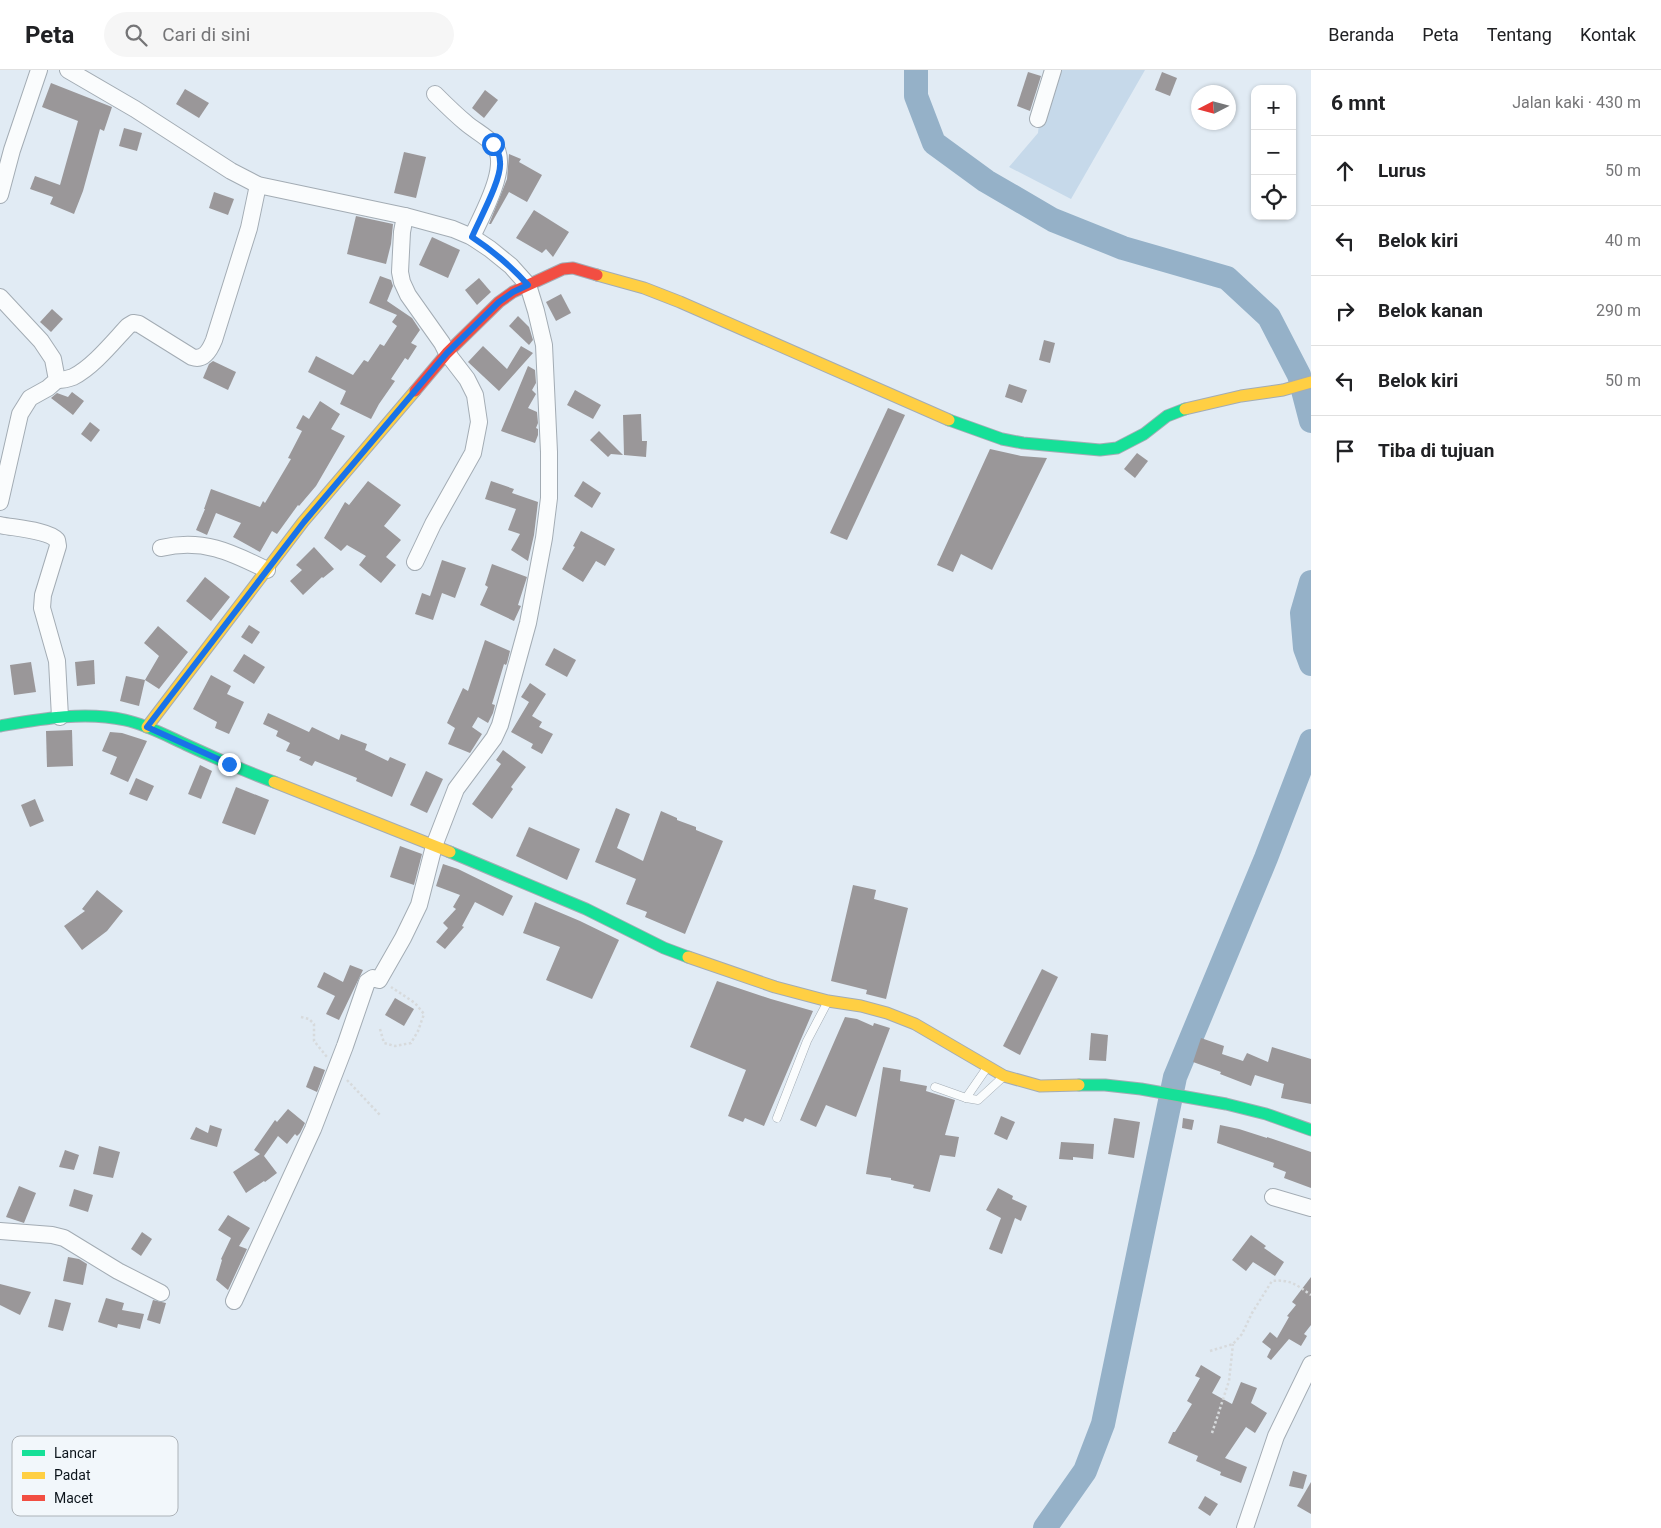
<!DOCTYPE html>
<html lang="id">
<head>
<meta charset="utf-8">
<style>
	:root { --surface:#fff; --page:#f6f6f6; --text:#202124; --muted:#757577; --line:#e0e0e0 }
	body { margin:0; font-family:Roboto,sans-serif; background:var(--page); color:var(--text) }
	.controls { position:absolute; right:15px; top:15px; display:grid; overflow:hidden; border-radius:10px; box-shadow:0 1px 4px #0004 }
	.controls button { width:45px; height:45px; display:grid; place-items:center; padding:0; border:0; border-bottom:1px solid var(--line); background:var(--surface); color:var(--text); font:25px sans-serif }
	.compass { position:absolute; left:1191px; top:15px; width:45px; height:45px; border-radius:50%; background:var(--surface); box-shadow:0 1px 4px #0004; rotate:264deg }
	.stop { position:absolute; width:15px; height:15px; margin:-11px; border:4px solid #1a73e8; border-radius:50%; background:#fff }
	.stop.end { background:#1a73e8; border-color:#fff; box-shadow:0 1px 5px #0008 }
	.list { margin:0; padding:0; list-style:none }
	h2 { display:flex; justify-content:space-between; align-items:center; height:65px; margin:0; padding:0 20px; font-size:21px }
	h2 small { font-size:16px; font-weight:400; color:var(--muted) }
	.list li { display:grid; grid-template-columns:32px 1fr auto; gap:15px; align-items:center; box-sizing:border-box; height:70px; padding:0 20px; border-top:1px solid var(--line) }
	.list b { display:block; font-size:19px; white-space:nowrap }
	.list em { font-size:16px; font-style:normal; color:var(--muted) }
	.icon { flex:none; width:28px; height:28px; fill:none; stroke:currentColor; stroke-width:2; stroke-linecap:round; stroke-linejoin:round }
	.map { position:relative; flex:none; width:1311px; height:1458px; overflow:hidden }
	header { display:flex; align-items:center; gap:30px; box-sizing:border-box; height:70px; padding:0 25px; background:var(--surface); border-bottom:1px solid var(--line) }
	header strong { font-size:24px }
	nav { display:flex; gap:28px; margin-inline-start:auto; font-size:18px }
	.search { width:350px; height:45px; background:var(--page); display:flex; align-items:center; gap:12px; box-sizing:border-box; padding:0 18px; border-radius:28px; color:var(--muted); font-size:19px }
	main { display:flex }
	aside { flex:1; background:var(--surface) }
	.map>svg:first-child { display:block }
	.green { fill:#c6d9ea }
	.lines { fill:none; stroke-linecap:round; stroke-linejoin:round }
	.river { stroke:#95b1c8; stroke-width:24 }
	.building { fill:#9a9799 }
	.lane-casing { stroke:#a3acb4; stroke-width:9 }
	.street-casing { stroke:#a3acb4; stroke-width:18 }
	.fast-casing { stroke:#a3acb4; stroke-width:13 }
	.slow-casing { stroke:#a3acb4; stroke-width:13 }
	.jam-casing { stroke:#a3acb4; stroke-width:13 }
	.path { stroke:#d7dadc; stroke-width:2.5; stroke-dasharray:2.5 2.5; stroke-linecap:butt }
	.lane { stroke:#fafcfd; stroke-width:8 }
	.street { stroke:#fafcfd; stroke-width:16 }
	.fast { stroke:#16e098; stroke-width:11 }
	.slow { stroke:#ffcf43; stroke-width:11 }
	.jam { stroke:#f24e42; stroke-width:11 }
	.route { stroke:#1a73e8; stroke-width:6 }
	.key { fill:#f2f7fb; stroke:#adb3b8; stroke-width:1 }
	.key-label { font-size:14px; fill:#0c141b }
</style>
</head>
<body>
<header>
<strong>Peta</strong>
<div class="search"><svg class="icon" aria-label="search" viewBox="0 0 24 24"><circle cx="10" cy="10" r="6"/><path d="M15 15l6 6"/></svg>Cari di sini</div>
<nav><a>Beranda</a><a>Peta</a><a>Tentang</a><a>Kontak</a></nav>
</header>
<main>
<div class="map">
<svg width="1311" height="1458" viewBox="0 0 1311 1458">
	<rect width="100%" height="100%" fill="#e1ebf4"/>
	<path class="green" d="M1058,0H1145L1071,129L1009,97L1038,63L1041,34Z"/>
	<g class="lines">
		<g class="river">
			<path d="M916,0V26L934,73L986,111L1053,150L1123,178L1227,208L1269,247L1299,305L1311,351"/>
			<path d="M1311,512L1302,543L1305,578L1311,594"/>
			<path d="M1045,1458L1085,1401L1103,1354L1175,1007L1266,788L1311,671"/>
		</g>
	</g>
	<g class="building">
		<path d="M1028,2L1041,6L1030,41L1017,36Z"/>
		<path d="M1162,2L1177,8L1170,26L1155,20Z"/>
		<path d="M51,13L112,37L104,61L100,59L83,121L74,144L50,134L53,127L30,119L35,106L60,115L78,51L42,37Z"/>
		<path d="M185,19L209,33L199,48L176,34Z"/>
		<path d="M485,20L498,30L484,48L472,38Z"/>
		<path d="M124,58L142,63L137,81L119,76Z"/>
		<path d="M404,82L426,87L416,128L394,123Z"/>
		<path d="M509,84L521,89L519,92L542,105L527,132L509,122L491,154H489L507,109Z"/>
		<path d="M214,122L234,129L228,145L209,138Z"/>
		<path d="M534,140L569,162L553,187L546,179L542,183L516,168Z"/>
		<path d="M356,146L393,154L391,174L386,194L347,184Z"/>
		<path d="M432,167L460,180L448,208L419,195Z"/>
		<path d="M380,206L391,210L393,216L387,231L412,248L420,260L411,273L417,276L408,290L405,288L391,309L395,311L379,334L371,349L340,334L346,321L308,302L316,286L353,305L364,290L368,292L380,274L384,276L397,256L392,252L397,245L369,233Z"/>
		<path d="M479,208L491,222L477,235L465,220Z"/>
		<path d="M561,224L571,243L556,251L546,232Z"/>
		<path d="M52,239L63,249L51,262L40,252Z"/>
		<path d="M518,246L529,257L533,270L529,275L509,256Z"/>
		<path d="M1044,270L1055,273L1050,293L1039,290Z"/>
		<path d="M483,276L507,299L521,276L533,283L499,321L468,292Z"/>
		<path d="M213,291L236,302L228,320L203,308L209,294Z"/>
		<path d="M528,296L535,300L536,313L532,320L536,324L528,338L537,342L538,353L536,358L538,359V365L535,373L501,361Z"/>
		<path d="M1009,314L1027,320L1022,333L1005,327Z"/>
		<path d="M575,320L601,335L593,349L567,335Z"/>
		<path d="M72,322L84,331L73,345L51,328L57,323L68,327Z"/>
		<path d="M320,331L340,344L331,359L345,366L316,416L299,436L298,435L277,464L272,461L260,482L233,467L241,453L216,443L207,465L196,460L205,439H204L211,419L260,437L263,431L265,433L291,389L288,388L302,361L296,358L303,345L309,349Z"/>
		<path d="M888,338L905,345L847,470L830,463Z"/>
		<path d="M641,344L642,371H647L646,387L624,385L623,345Z"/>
		<path d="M90,352L100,360L91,372L81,364Z"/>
		<path d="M599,361L623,385L611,384L608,387L590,370Z"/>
		<path d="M990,379L1021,386L1047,388L992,500L961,484L953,502L937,495Z"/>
		<path d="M1137,383L1148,391L1135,408L1124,399Z"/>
		<path d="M368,411L401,435L384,456L401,470L386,487L396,495L381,513L359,495L366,486L347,475L341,481L324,468L345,432L349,435Z"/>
		<path d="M491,411L514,419L512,423L538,432L534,465L528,491L511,480L520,464L508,460L516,439L485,429Z"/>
		<path d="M583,411L601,423L592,438L574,426Z"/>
		<path d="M581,461L615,479L605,496L596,491L583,512L562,499L575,477L573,476Z"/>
		<path d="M314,477L334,499L323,508L322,507L303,525L290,511L302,500L296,495Z"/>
		<path d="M442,490L466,498L455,528L442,523L433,550L415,544L422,523L430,526Z"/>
		<path d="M492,494L527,507L518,535L521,536L514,551L480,535L488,517L485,515Z"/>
		<path d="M205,507L230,527L211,551L186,531Z"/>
		<path d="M249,555L260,562L252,574L241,567Z"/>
		<path d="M158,556L188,582L159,619L145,610L159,586L144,573Z"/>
		<path d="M485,570L510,581L507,593L506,595L504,594L492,634L495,635L493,643L488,653L478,647L472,657L482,664L470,683L448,674L455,658L447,653L463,618L468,621Z"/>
		<path d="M554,578L576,590L567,607L545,595Z"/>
		<path d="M244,584L265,597L254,614L233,601Z"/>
		<path d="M94,590L95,614L77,616L75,592Z"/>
		<path d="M31,592L36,622L14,625L10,595Z"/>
		<path d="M211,605L231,616L227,624L244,632L229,664L215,658L217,652L193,639Z"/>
		<path d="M126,606L145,610L139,636L120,631Z"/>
		<path d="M530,613L546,624L532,646L542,652L539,657L553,664L542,684L531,678L533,674L511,662L529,632L521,627Z"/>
		<path d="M268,643L309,662L312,657L339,670L341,664L367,674L365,680L388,691L390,687L406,694L392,727L356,711L357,708L315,691L312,696L299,690L301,687L286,681L290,673L276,666L278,661L263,654Z"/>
		<path d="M72,660L73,696L47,697L46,661Z"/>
		<path d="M110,662L122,663L147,671L128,712L110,704L117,687L102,681Z"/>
		<path d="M503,680L526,697L511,717L513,719L492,749L472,734L501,694L496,690Z"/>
		<path d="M200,695L212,701L201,729L188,724Z"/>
		<path d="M426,701L443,709L427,743L410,735Z"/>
		<path d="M136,708L154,716L147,731L129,724Z"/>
		<path d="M236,717L269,730L255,765L222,753Z"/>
		<path d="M35,729L44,751L30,757L21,735Z"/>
		<path d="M616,738L630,744L617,778L643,791L661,741L677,748V750L696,757V760L723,771L685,864L645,847L647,842L626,834L636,809L595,792Z"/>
		<path d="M529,757L580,779L567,810L516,786Z"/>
		<path d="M400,776L422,784L414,815L390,807Z"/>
		<path d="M443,794L458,799L513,826L503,846L475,832L462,856L464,857L445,879L436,872L448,858L443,853L456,839L453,837L460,825L436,816Z"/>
		<path d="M853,815L876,820L874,829L908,838L886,929L866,924L867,920L831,911Z"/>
		<path d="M97,820L123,841L107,861L82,880L64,856L85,841L82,839Z"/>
		<path d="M535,832L580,851L619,870L592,929L546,910L560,877L523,863Z"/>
		<path d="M350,895L363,900L339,950L326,944L335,926L317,917L324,902L343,912Z"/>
		<path d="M1042,899L1058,907L1020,985L1003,976Z"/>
		<path d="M717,911L771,929L813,941L764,1056L745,1048L743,1052L728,1046L746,1000L690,977Z"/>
		<path d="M395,928L414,939L404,956L385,945Z"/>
		<path d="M845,947L857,949L873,956L874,953L890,958L856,1047L826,1035L816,1057L800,1050Z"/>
		<path d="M1091,963L1108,965L1106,991L1089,990Z"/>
		<path d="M1201,968L1224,976L1222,984L1243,991L1247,983L1268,992L1272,977L1311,989V1034L1281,1028L1284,1014L1255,1005L1251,1016L1220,1004L1221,1002L1193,992Z"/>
		<path d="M314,996L325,1000L317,1022L306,1017Z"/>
		<path d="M883,997L901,1000L900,1011L927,1016L926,1021L955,1030L945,1065L959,1067L955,1087L940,1085L930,1122L913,1118L914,1115L891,1110V1108L866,1104Z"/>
		<path d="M288,1039L305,1053L300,1063L297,1066L295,1064L287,1074L278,1066L264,1086L277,1103L265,1112L264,1111L246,1123L233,1102L260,1084L254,1080L275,1050L277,1052Z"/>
		<path d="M1001,1046L1015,1052L1007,1070L994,1064Z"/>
		<path d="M1114,1048L1140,1052L1134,1088L1108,1084Z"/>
		<path d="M1183,1048L1194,1050L1192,1060L1182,1058Z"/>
		<path d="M210,1055L222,1059L217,1077L190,1069L196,1057L208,1063Z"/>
		<path d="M1220,1055L1239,1059L1267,1068V1067L1311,1082V1118L1284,1108L1286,1102L1273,1097L1274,1093L1217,1073Z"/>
		<path d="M1061,1072L1094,1074L1093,1089L1073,1087V1090L1059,1089Z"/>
		<path d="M99,1076L120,1082L113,1108L93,1104Z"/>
		<path d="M65,1080L79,1085L74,1100L59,1097Z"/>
		<path d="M19,1116L36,1123L24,1153L6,1147Z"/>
		<path d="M998,1118L1013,1126L1012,1129L1027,1136L1021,1151L1015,1148L1002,1184L989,1179L1001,1148L986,1140Z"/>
		<path d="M74,1119L93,1125L88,1142L69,1136Z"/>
		<path d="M228,1145L250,1158L239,1176L247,1179L228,1220L216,1210L222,1190L221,1189L231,1168L218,1160Z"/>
		<path d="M142,1162L152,1169L141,1186L131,1179Z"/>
		<path d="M1251,1165L1266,1176L1264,1178L1284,1192L1275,1206L1253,1192L1246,1201L1232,1190Z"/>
		<path d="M68,1187L79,1189L87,1194L83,1215L63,1211Z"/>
		<path d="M1311,1207V1255L1304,1264L1307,1266L1301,1276L1289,1269L1271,1290L1267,1287L1271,1279L1262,1272L1270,1262L1277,1268L1289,1247L1287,1246L1296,1235L1292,1232Z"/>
		<path d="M0,1214L31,1222L20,1245L0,1235Z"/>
		<path d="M106,1228L124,1233L122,1240L144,1244L140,1259L118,1254L117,1258L98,1252Z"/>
		<path d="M55,1229L71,1233L63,1261L48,1257Z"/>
		<path d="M153,1230L166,1233L160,1254L147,1250Z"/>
		<path d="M1201,1295L1221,1307L1212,1323L1232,1334L1241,1312L1257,1318L1251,1333L1267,1343L1255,1363L1246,1357L1225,1388L1247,1397L1241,1413L1220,1405L1221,1402L1196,1391L1198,1386L1168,1373L1173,1362H1175L1192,1334L1187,1331L1200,1308L1195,1306Z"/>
		<path d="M1293,1401L1307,1405L1303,1419L1289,1416Z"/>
		<path d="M1311,1412V1444L1297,1436Z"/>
		<path d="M1205,1426L1218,1434L1210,1446L1198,1438Z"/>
	</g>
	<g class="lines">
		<defs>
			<g id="lane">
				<path d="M935,1017L966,1028L978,1030L1002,1008"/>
				<path d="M966,1028L986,999"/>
				<path d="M777,1048L807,971L827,933"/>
			</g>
			<g id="street">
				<path d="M68,0L135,39L231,101L258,115L405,146L402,162L400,202L402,212L408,225L442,273L447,283L467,309L475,325L479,352L473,383L433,454L415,492"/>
				<path d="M435,24C445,34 455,44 466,53C474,60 486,66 493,74C512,94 481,146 472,167"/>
				<path d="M1038,49L1053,0"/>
				<path d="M0,125L12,80L39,0"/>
				<path d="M0,227L41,271L53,289L57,310L48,318L30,328L20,344L0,432"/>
				<path d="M57,310C62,310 68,309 73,307C93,297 113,272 128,256L133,253L139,254L192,287C204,291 210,280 214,270L249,158L258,115"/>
				<path d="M0,455C14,458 48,460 57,470L58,476L43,525L42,538L57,591L60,647"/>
				<path d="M161,478C202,468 231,482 267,500"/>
				<path d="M1273,1127L1311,1138"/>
				<path d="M0,1161L52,1165L64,1168L118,1201L161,1223"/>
				<path d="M234,1231L313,1059L345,976L367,912L373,908L379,910L403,868L419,835L434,776L456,719L494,668L500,655L528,553L544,468L549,428V382L544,275L536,241L528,215L511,196L490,179L472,167L453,159L405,146"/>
				<path d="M1245,1458L1276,1366L1311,1294"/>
			</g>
			<g id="fast">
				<path d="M949,350L1002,369L1023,373L1100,380L1117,378L1144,364L1167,346L1185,339"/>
				<path d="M0,656C41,649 84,641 125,650C148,655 169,667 189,676C217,689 245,701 274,712"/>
				<path d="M450,782L586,839L664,878L688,887"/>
				<path d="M1079,1015H1105L1141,1019L1226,1034L1266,1044L1311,1060"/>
			</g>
			<g id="slow">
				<path d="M597,205L644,218L680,232L949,350"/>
				<path d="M1185,339L1241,326L1283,320L1311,312"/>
				<path d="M147,657L303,452L415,321"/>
				<path d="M274,712L450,782"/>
				<path d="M688,887L775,917L828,931L861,936L887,943L915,954L1004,1006L1040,1016L1079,1015"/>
			</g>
			<path id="jam" d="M415,321L447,283L499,232L513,222L563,199L573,198L597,205"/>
		</defs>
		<use href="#lane" class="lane-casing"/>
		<use href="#street" class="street-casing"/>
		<use href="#fast" class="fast-casing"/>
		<use href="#slow" class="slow-casing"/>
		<use href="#jam" class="jam-casing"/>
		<g class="path">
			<path d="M301,947L309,949L314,954V971L327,987"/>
			<path d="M380,959L384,973L395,976L411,973L418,961L424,944L415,933L391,917"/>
			<path d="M347,1010L380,1045"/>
			<path d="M1210,1281L1233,1274L1242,1264L1252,1243L1272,1211C1290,1209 1297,1215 1311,1225"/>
			<path d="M1212,1363L1229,1311L1233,1274"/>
		</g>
		<use href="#lane" class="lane"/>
		<use href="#street" class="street"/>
		<use href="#fast" class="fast"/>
		<use href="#slow" class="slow"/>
		<use href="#jam" class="jam"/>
	</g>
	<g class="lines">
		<path class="route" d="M229,694L147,657L304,452L447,283L499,232L513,222L528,215C511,196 493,181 472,167C479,150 502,109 500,92C500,86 497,79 493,74"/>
	</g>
	<rect x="12" y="1366" width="166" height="80" rx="8" class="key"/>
	<rect x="22" y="1380" width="23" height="6" fill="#16e098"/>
	<rect x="22" y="1402" width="23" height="7" fill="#ffcf43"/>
	<rect x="22" y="1425" width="23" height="6" fill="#f24e42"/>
	<g class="key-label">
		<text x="54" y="1388">Lancar</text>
		<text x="54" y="1410">Padat</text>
		<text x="54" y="1433">Macet</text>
	</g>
</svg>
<div class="controls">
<button>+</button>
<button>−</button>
<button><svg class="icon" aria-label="locate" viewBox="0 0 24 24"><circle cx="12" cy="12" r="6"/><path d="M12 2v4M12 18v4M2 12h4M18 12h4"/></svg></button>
</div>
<svg class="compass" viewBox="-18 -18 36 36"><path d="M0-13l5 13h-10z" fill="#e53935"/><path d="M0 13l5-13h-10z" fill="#757577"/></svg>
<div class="stop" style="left:493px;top:74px"></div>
<div class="stop end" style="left:229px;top:694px"></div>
</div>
<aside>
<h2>6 mnt<small>Jalan kaki · 430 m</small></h2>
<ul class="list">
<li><svg class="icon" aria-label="ahead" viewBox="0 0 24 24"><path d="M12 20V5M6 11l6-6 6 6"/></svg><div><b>Lurus</b></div><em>50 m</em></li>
<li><svg class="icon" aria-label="left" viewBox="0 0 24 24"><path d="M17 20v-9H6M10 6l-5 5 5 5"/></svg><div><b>Belok kiri</b></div><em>40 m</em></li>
<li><svg class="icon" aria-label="right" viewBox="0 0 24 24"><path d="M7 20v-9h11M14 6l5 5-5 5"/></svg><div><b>Belok kanan</b></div><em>290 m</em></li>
<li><svg class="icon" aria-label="left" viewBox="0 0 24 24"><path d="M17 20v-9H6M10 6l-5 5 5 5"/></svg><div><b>Belok kiri</b></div><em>50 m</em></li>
<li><svg class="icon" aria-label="arrive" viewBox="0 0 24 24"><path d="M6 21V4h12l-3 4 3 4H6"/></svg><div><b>Tiba di tujuan</b></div></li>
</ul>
</aside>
</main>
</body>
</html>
